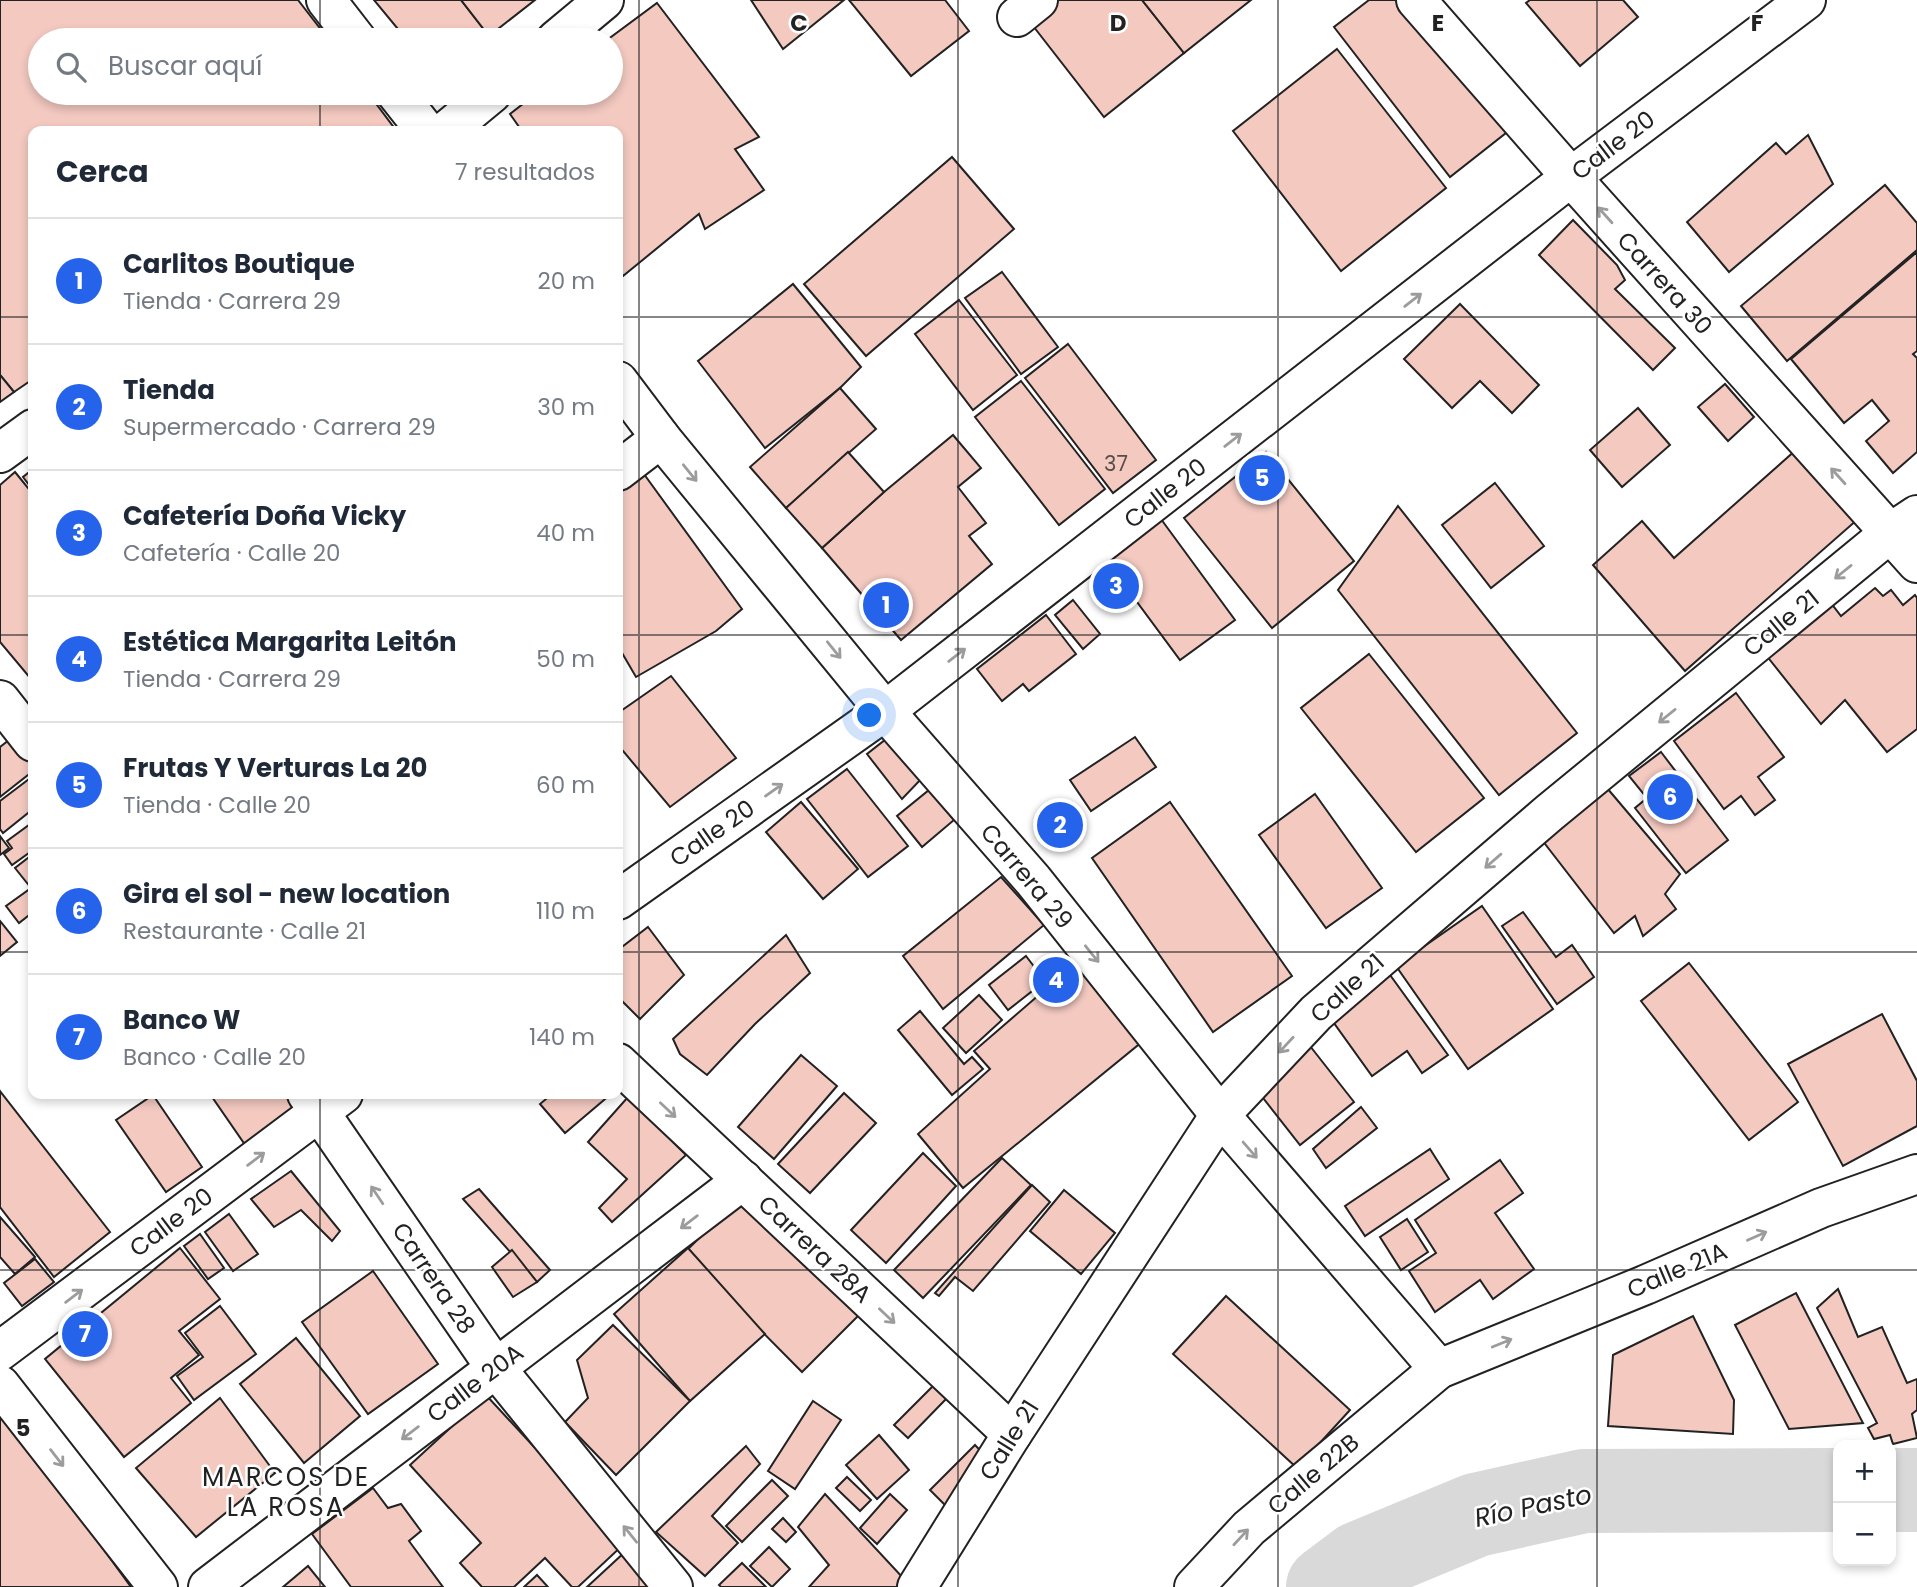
<!DOCTYPE html>
<html lang="es">
<head>
<meta charset="utf-8">
<style>
	:root { --surface:#fff; --page:#f2f2f3; --text:#1f2937; --muted:#747a83; --line:#e0e1e3; --accent:#2563eb }
	body { margin:0; font-family:Poppins,sans-serif; background:var(--page); color:var(--text) }
	.controls { position:absolute; right:21px; bottom:21px; display:grid; overflow:hidden; border-radius:14px; box-shadow:0 4px 10px #0003 }
	.controls button { width:63px; height:63px; display:grid; place-items:center; padding:0; border:0; border-bottom:2px solid var(--line); background:var(--surface); color:var(--text); font:35px sans-serif }
	.you { position:absolute; left:870px; top:716px; width:24px; height:24px; margin:-18px; border:5px solid #fff; border-radius:50%; background:#1a73e8; box-shadow:0 0 0 10px #1a73e833 }
	.badge { display:grid; place-items:center; width:46px; height:46px; border-radius:50%; background:var(--accent); color:#fff; font-size:23px; font-weight:700 }
	.pin { position:absolute; translate:-50% -50%; border:4px solid #fff; box-shadow:0 2px 7px #0006 }
	.list { margin:0; padding:0; list-style:none }
	h2 { display:flex; justify-content:space-between; align-items:center; height:91px; margin:0; padding:0 28px; font-size:30px }
	h2 small { font-size:23px; font-weight:400; color:var(--muted) }
	.list li { display:grid; grid-template-columns:46px 1fr auto; gap:21px; align-items:center; box-sizing:border-box; height:126px; padding:0 28px; border-top:2px solid var(--line) }
	.list b { display:block; font-size:26px; white-space:nowrap }
	.list p { margin:0; font-size:23px; white-space:nowrap; color:var(--muted) }
	.list em { font-size:23px; font-style:normal; color:var(--muted) }
	.icon { flex:none; width:38px; height:38px; fill:none; stroke:currentColor; stroke-width:2; stroke-linecap:round; stroke-linejoin:round }
	.map { position:relative; flex:none; width:1917px; height:1587px; overflow:hidden }
	.search { position:absolute; background:var(--surface); box-shadow:0 4px 10px #0003; left:28px; top:28px; width:595px; height:77px; display:flex; align-items:center; gap:18px; box-sizing:border-box; padding:0 24px; border-radius:38px; color:var(--muted); font-size:26px }
	.panel { position:absolute; background:var(--surface); box-shadow:0 4px 10px #0003; left:28px; top:126px; width:595px; height:973px; border-radius:14px }
	.map>svg:first-child { display:block }
	.lines { fill:none; stroke-linecap:round; stroke-linejoin:round }
	.river { stroke:#d9d9d9; stroke-width:84 }
	.building { fill:#f3c9c0; stroke:#222; stroke-width:2 }
	.minor-casing { stroke:#222; stroke-width:42 }
	.major-casing { stroke:#222; stroke-width:42 }
	.minor { stroke:#fff; stroke-width:38 }
	.major { stroke:#fff; stroke-width:38 }
	.oneway { stroke:#9c9c9c }
	.grid { fill:none; stroke:#222; stroke-width:2; stroke-opacity:0.55 }
	.labels { text-anchor:middle; dominant-baseline:central; stroke-width:5; stroke-linejoin:round; paint-order:stroke }
	.number-label { font-size:21px; fill:#564c4a }
	.street-label { font-size:24px; fill:#222; stroke:#fff }
	.neighbourhood-label { font-size:26px; letter-spacing:2px; fill:#222; stroke:#fff }
	.water-label { font-size:26px; font-style:italic; fill:#222; stroke:#fff }
	.grid-label { font-size:23px; text-anchor:middle; font-weight:bold; fill:#222; stroke:#fff; stroke-width:5; stroke-linejoin:round; paint-order:stroke }
</style>
</head>
<body>
<div class="map">
<svg width="1917" height="1587" viewBox="0 0 1917 1587">
	<rect width="100%" height="100%" fill="#fff"/>
	<g class="lines">
		<g class="river">
			<path d="M1891,1490H1917"/>
			<path d="M1328,1587L1360,1563L1476,1515L1584,1491L1838,1490"/>
		</g>
	</g>
	<g class="building">
		<path d="M0,0H298L329,40H40V93H368L395,129L391,131H33V379L14,392L0,375Z"/>
		<path d="M374,0H461L489,36L483,40H407Z"/>
		<path d="M461,0H535L489,36Z"/>
		<path d="M751,0H844L783,49Z"/>
		<path d="M849,0H945L969,31L911,76Z"/>
		<path d="M1057,0H1142L1184,53L1104,117L1030,22Z"/>
		<path d="M1142,0H1251L1184,53Z"/>
		<path d="M1369,0H1411L1511,129L1450,177L1334,27Z"/>
		<path d="M1530,0H1623L1638,17L1580,66L1526,3Z"/>
		<path d="M657,3L759,137L735,149L764,190L705,229L699,214L623,276L618,268V131H522L510,114L537,93H611V40H607Z"/>
		<path d="M1337,49L1446,188L1341,271L1233,131Z"/>
		<path d="M1808,135L1833,184L1729,272L1687,222L1776,143L1786,154Z"/>
		<path d="M952,157L1014,229L866,356L804,284Z"/>
		<path d="M1885,185L1917,223V250L1787,361L1741,306Z"/>
		<path d="M1573,220L1617,265L1625,280L1615,289L1675,348L1653,370L1539,255Z"/>
		<path d="M1917,252V351L1913,354L1917,358V452L1893,473L1866,441L1889,421L1872,400L1844,423L1791,359Z"/>
		<path d="M1002,272L1058,347L1021,374L965,298Z"/>
		<path d="M793,284L861,367L840,388L765,448L698,361Z"/>
		<path d="M959,300L1017,375L973,410L915,334Z"/>
		<path d="M1460,304L1539,385L1512,413L1480,381L1452,408L1404,359Z"/>
		<path d="M1068,344L1156,460L1113,493L1025,378Z"/>
		<path d="M0,375L14,392L0,402Z"/>
		<path d="M1021,381L1105,489L1059,525L975,417Z"/>
		<path d="M1725,384L1754,417L1728,441L1698,407Z"/>
		<path d="M840,388L876,429L786,508L750,467Z"/>
		<path d="M1638,408L1670,445L1622,487L1590,450Z"/>
		<path d="M953,435L981,468L958,487L986,523L969,536L992,564L901,640L822,548L884,492Z"/>
		<path d="M1797,449L1858,519L1685,671L1593,565L1642,521L1674,558Z"/>
		<path d="M848,452L884,492L822,548L786,508Z"/>
		<path d="M1266,452L1354,561L1272,628L1184,518Z"/>
		<path d="M33,469V490L23,477Z"/>
		<path d="M641,470L742,609L716,631L636,677L618,646V488Z"/>
		<path d="M15,472L33,494V678L31,679L0,642V485Z"/>
		<path d="M1495,483L1544,546L1491,588L1442,525Z"/>
		<path d="M1398,506L1577,733L1499,795L1338,590Z"/>
		<path d="M1158,515L1235,620L1180,660L1103,556Z"/>
		<path d="M1875,588L1883,596L1891,590L1903,605L1915,595L1917,598V729L1887,752L1845,700L1821,724L1762,650L1827,598L1841,616Z"/>
		<path d="M1073,600L1100,634L1083,649L1055,615Z"/>
		<path d="M1046,615L1076,654L1029,691L1023,684L1002,701L977,669Z"/>
		<path d="M1369,654L1484,798L1416,852L1301,708Z"/>
		<path d="M671,676L736,758L670,807L618,745V713Z"/>
		<path d="M1736,693L1784,757L1758,777L1775,800L1755,815L1741,796L1724,809L1674,741Z"/>
		<path d="M890,736L924,776L902,799L867,754Z"/>
		<path d="M13,737L33,762V771L0,797V747Z"/>
		<path d="M1135,737L1156,767L1091,811L1070,780Z"/>
		<path d="M1661,752L1728,840L1686,873L1635,808L1647,798L1629,776Z"/>
		<path d="M847,769L908,846L868,877L807,799Z"/>
		<path d="M33,776V809L3,833L0,829V801Z"/>
		<path d="M1607,788L1680,874L1665,894L1676,909L1643,936L1635,916L1614,933L1542,840Z"/>
		<path d="M929,790L954,820L922,847L897,816Z"/>
		<path d="M1315,794L1382,888L1326,928L1259,835Z"/>
		<path d="M801,802L858,869L823,899L766,832Z"/>
		<path d="M1170,802L1292,976L1213,1032L1092,858Z"/>
		<path d="M33,822V850L12,865L4,854L12,848L7,841Z"/>
		<path d="M0,836L9,848L0,855Z"/>
		<path d="M33,854V912L19,923L6,906L31,888L15,868Z"/>
		<path d="M1001,877L1044,925L943,1009L903,956Z"/>
		<path d="M1482,906L1553,1009L1468,1069L1396,966Z"/>
		<path d="M1523,912L1556,957L1572,945L1594,977L1557,1004L1502,926Z"/>
		<path d="M0,921L17,942L0,956Z"/>
		<path d="M648,927L684,975L640,1019L618,997V950Z"/>
		<path d="M786,935L810,973L755,1024L707,1075L680,1054L673,1039Z"/>
		<path d="M1026,956L1045,981L1008,1010L989,985Z"/>
		<path d="M1076,963L1143,1041L963,1188L918,1134L990,1069L974,1051Z"/>
		<path d="M1689,963L1798,1102L1749,1140L1641,1001Z"/>
		<path d="M1385,968L1448,1055L1422,1073L1407,1051L1372,1076L1326,1012Z"/>
		<path d="M979,995L1002,1020L966,1053L943,1028Z"/>
		<path d="M920,1011L964,1064L972,1057L983,1069L952,1095L898,1030Z"/>
		<path d="M1882,1014L1917,1081V1126L1843,1166L1788,1064Z"/>
		<path d="M1310,1046L1354,1102L1300,1145L1256,1089Z"/>
		<path d="M801,1055L837,1086L774,1159L738,1127Z"/>
		<path d="M0,1091L110,1232L54,1277L0,1207Z"/>
		<path d="M844,1093L876,1123L810,1193L778,1164Z"/>
		<path d="M210,1094H290L302,1111L248,1149Z"/>
		<path d="M552,1094H611L565,1133L540,1104Z"/>
		<path d="M153,1095L202,1167L166,1192L116,1120Z"/>
		<path d="M628,1097L686,1155L612,1222L599,1208L627,1179L588,1142Z"/>
		<path d="M1361,1107L1377,1128L1326,1168L1313,1149Z"/>
		<path d="M1430,1149L1449,1179L1365,1236L1345,1206Z"/>
		<path d="M923,1153L956,1186L886,1263L851,1230Z"/>
		<path d="M1002,1158L1031,1185L923,1298L894,1270Z"/>
		<path d="M1500,1160L1523,1193L1495,1213L1534,1269L1493,1299L1480,1280L1435,1312L1409,1271L1436,1253L1415,1220Z"/>
		<path d="M291,1171L340,1231L332,1241L301,1210L274,1227L251,1199Z"/>
		<path d="M1032,1185L1050,1202L973,1291L955,1277L939,1296L935,1293Z"/>
		<path d="M479,1189L550,1270L537,1282L463,1199Z"/>
		<path d="M1064,1190L1115,1233L1081,1274L1030,1231Z"/>
		<path d="M744,1194L861,1313L802,1372L684,1253Z"/>
		<path d="M229,1214L258,1254L233,1271L205,1232Z"/>
		<path d="M0,1217L35,1257L15,1274L0,1257Z"/>
		<path d="M1407,1219L1428,1252L1401,1270L1380,1237Z"/>
		<path d="M200,1234L224,1268L208,1279L184,1246Z"/>
		<path d="M180,1248L220,1299L179,1331L199,1355L171,1378L191,1403L124,1457L45,1359Z"/>
		<path d="M688,1248L765,1334L690,1401L614,1314Z"/>
		<path d="M512,1250L537,1282L513,1297L492,1267Z"/>
		<path d="M35,1259L54,1282L22,1306L4,1283Z"/>
		<path d="M373,1271L438,1364L368,1414L302,1322Z"/>
		<path d="M1838,1289L1858,1337L1882,1327L1907,1383L1917,1379V1410L1912,1414L1917,1438L1893,1444L1890,1435L1874,1439L1868,1428L1877,1423L1817,1308Z"/>
		<path d="M1796,1293L1863,1423L1789,1429L1735,1325Z"/>
		<path d="M1226,1296L1350,1410L1297,1468L1173,1354Z"/>
		<path d="M220,1306L256,1354L194,1400L177,1376L203,1357L185,1333Z"/>
		<path d="M1693,1316L1734,1400L1733,1434L1608,1426L1613,1355Z"/>
		<path d="M613,1325L690,1401L616,1475L565,1422L588,1398L577,1360Z"/>
		<path d="M296,1338L360,1416L304,1463L240,1384Z"/>
		<path d="M936,1383L949,1396L908,1438L894,1425Z"/>
		<path d="M486,1395L624,1544L578,1587H572L545,1558L514,1587H482L460,1563L481,1543L410,1465Z"/>
		<path d="M220,1398L275,1473L196,1537L136,1468Z"/>
		<path d="M813,1401L841,1420L795,1489L768,1471Z"/>
		<path d="M0,1407L131,1587H0Z"/>
		<path d="M879,1435L909,1470L877,1499L846,1465Z"/>
		<path d="M975,1445L993,1464L948,1508L930,1490Z"/>
		<path d="M746,1446L760,1464L712,1516L738,1543L705,1576L656,1532Z"/>
		<path d="M847,1477L871,1500L860,1511L836,1488Z"/>
		<path d="M772,1480L788,1496L742,1542L726,1526Z"/>
		<path d="M373,1488L388,1508L401,1504L421,1531L409,1541L443,1587H351L312,1534Z"/>
		<path d="M825,1494L905,1580L899,1587H809L829,1565L798,1527Z"/>
		<path d="M890,1494L907,1510L877,1544L860,1528Z"/>
		<path d="M783,1518L796,1532L786,1542L772,1529Z"/>
		<path d="M769,1547L790,1569L772,1587L750,1566Z"/>
		<path d="M626,1551L659,1587H587Z"/>
		<path d="M742,1563L766,1587H721L719,1585Z"/>
		<path d="M308,1566L325,1587H283Z"/>
		<path d="M537,1575L548,1587H524Z"/>
	</g>
	<g class="lines">
		<defs>
			<g id="minor">
				<path d="M326,0L357,40"/>
				<path d="M1416,0L1571,177L1917,563"/>
				<path d="M1017,17L1038,0"/>
				<path d="M556,40L604,0"/>
				<path d="M396,93L426,131"/>
				<path d="M446,131L492,93"/>
				<path d="M618,381L661,438L885,711L1033,880L1220,1115L1439,1369"/>
				<path d="M0,453L33,429"/>
				<path d="M618,471L661,438"/>
				<path d="M0,700L33,742"/>
				<path d="M618,900L885,711L1571,177L1806,0"/>
				<path d="M618,1063L1012,1434"/>
				<path d="M307,1094L495,1367L673,1587"/>
				<path d="M0,1351L343,1094"/>
				<path d="M0,1385L158,1587"/>
				<path d="M208,1587L743,1180"/>
			</g>
			<g id="major">
				<path d="M917,1587L1012,1434L1220,1115L1316,1013L1549,813L1890,533L1917,515"/>
				<path d="M1194,1587L1249,1528L1439,1369L1645,1285L1821,1208L1917,1174"/>
			</g>
		</defs>
		<use href="#minor" class="minor-casing"/>
		<use href="#major" class="major-casing"/>
		<use href="#minor" class="minor"/>
		<use href="#major" class="major"/>
	</g>
	<defs><path id="oneway-shaft" d="M-6 0H5M1.5-3L5.5 0L1.5 3" fill="none" stroke-width="1.6" stroke-linecap="round" stroke-linejoin="round" transform="scale(1.75)"/></defs>
	<g class="oneway">
		<use href="#oneway-shaft" transform="translate(1605 215) rotate(-132)"/>
		<use href="#oneway-shaft" transform="translate(1413 300) rotate(-38)"/>
		<use href="#oneway-shaft" transform="translate(1233 440) rotate(-38)"/>
		<use href="#oneway-shaft" transform="translate(690 473) rotate(51)"/>
		<use href="#oneway-shaft" transform="translate(1838 476) rotate(-132)"/>
		<use href="#oneway-shaft" transform="translate(1843 572) rotate(141)"/>
		<use href="#oneway-shaft" transform="translate(834 650) rotate(51)"/>
		<use href="#oneway-shaft" transform="translate(957 655) rotate(-38)"/>
		<use href="#oneway-shaft" transform="translate(1667 716) rotate(141)"/>
		<use href="#oneway-shaft" transform="translate(774 790) rotate(-35)"/>
		<use href="#oneway-shaft" transform="translate(1493 861) rotate(139)"/>
		<use href="#oneway-shaft" transform="translate(1092 954) rotate(51)"/>
		<use href="#oneway-shaft" transform="translate(1286 1045) rotate(133)"/>
		<use href="#oneway-shaft" transform="translate(668 1110) rotate(43)"/>
		<use href="#oneway-shaft" transform="translate(1250 1150) rotate(49)"/>
		<use href="#oneway-shaft" transform="translate(256 1159) rotate(-37)"/>
		<use href="#oneway-shaft" transform="translate(377 1195) rotate(-124)"/>
		<use href="#oneway-shaft" transform="translate(689 1222) rotate(143)"/>
		<use href="#oneway-shaft" transform="translate(1757 1236) rotate(-24)"/>
		<use href="#oneway-shaft" transform="translate(74 1296) rotate(-37)"/>
		<use href="#oneway-shaft" transform="translate(887 1316) rotate(43)"/>
		<use href="#oneway-shaft" transform="translate(1502 1343) rotate(-22)"/>
		<use href="#oneway-shaft" transform="translate(410 1433) rotate(143)"/>
		<use href="#oneway-shaft" transform="translate(57 1458) rotate(52)"/>
		<use href="#oneway-shaft" transform="translate(630 1534) rotate(-129)"/>
		<use href="#oneway-shaft" transform="translate(1241 1537) rotate(-47)"/>
	</g>
	<path class="grid" d="M320,0V40M639,0V1587M958,0V1587M1278,0V1587M1597,0V1587M320,93V131M0,317H33M618,317H1917M0,635H33M618,635H1917M0,952H33M618,952H1917M320,1094V1587M0,1270H1917"/>
	<g class="labels">
		<g class="number-label">
			<text x="1116" y="463">37</text>
		</g>
		<g class="street-label">
			<text transform="translate(1613 145) rotate(-37)">Calle 20</text>
			<text transform="translate(1665 283) rotate(48)">Carrera 30</text>
			<text transform="translate(1165 493) rotate(-38)">Calle 20</text>
			<text transform="translate(1781 623) rotate(-39)">Calle 21</text>
			<text transform="translate(712 833) rotate(-35)">Calle 20</text>
			<text transform="translate(1027 876) rotate(50)">Carrera 29</text>
			<text transform="translate(1347 988) rotate(-42)">Calle 21</text>
			<text transform="translate(171 1222) rotate(-37)">Calle 20</text>
			<text transform="translate(815 1249) rotate(43)">Carrera 28A</text>
			<text transform="translate(1677 1270) rotate(-23)">Calle 21A</text>
			<text transform="translate(434 1278) rotate(56)">Carrera 28</text>
			<text transform="translate(475 1383) rotate(-37)">Calle 20A</text>
			<text transform="translate(1009 1440) rotate(-58)">Calle 21</text>
			<text transform="translate(1313 1474) rotate(-40)">Calle 22B</text>
		</g>
		<g class="neighbourhood-label">
			<text x="286" y="1477">MARCOS DE<tspan x="286" dy="30">LA ROSA</tspan></text>
		</g>
		<g class="water-label">
			<text transform="translate(1533 1506) rotate(-12)">Río Pasto</text>
		</g>
	</g>
	<g class="grid-label">
		<text x="799" y="31">C</text>
		<text x="1118" y="31">D</text>
		<text x="1438" y="31">E</text>
		<text x="1757" y="31">F</text>
		<text x="23" y="1436">5</text>
	</g>
</svg>
<div class="controls">
<button>+</button>
<button>−</button>
</div>
<div class="you"></div>
<div class="pin badge" style="left:886px;top:605px">1</div>
<div class="pin badge" style="left:1060px;top:825px">2</div>
<div class="pin badge" style="left:1116px;top:586px">3</div>
<div class="pin badge" style="left:1056px;top:980px">4</div>
<div class="pin badge" style="left:1262px;top:478px">5</div>
<div class="pin badge" style="left:1670px;top:797px">6</div>
<div class="pin badge" style="left:85px;top:1334px">7</div>
<div class="search"><svg class="icon" aria-label="search" viewBox="0 0 24 24"><circle cx="10" cy="10" r="6"/><path d="M15 15l6 6"/></svg>Buscar aquí</div>
<section class="panel">
<h2>Cerca<small>7 resultados</small></h2>
<ul class="list">
<li><span class="badge">1</span><div><b>Carlitos Boutique</b><p>Tienda · Carrera 29</p></div><em>20 m</em></li>
<li><span class="badge">2</span><div><b>Tienda</b><p>Supermercado · Carrera 29</p></div><em>30 m</em></li>
<li><span class="badge">3</span><div><b>Cafetería Doña Vicky</b><p>Cafetería · Calle 20</p></div><em>40 m</em></li>
<li><span class="badge">4</span><div><b>Estética Margarita Leitón</b><p>Tienda · Carrera 29</p></div><em>50 m</em></li>
<li><span class="badge">5</span><div><b>Frutas Y Verturas La 20</b><p>Tienda · Calle 20</p></div><em>60 m</em></li>
<li><span class="badge">6</span><div><b>Gira el sol - new location</b><p>Restaurante · Calle 21</p></div><em>110 m</em></li>
<li><span class="badge">7</span><div><b>Banco W</b><p>Banco · Calle 20</p></div><em>140 m</em></li>
</ul>
</section>
</div>
</body>
</html>
